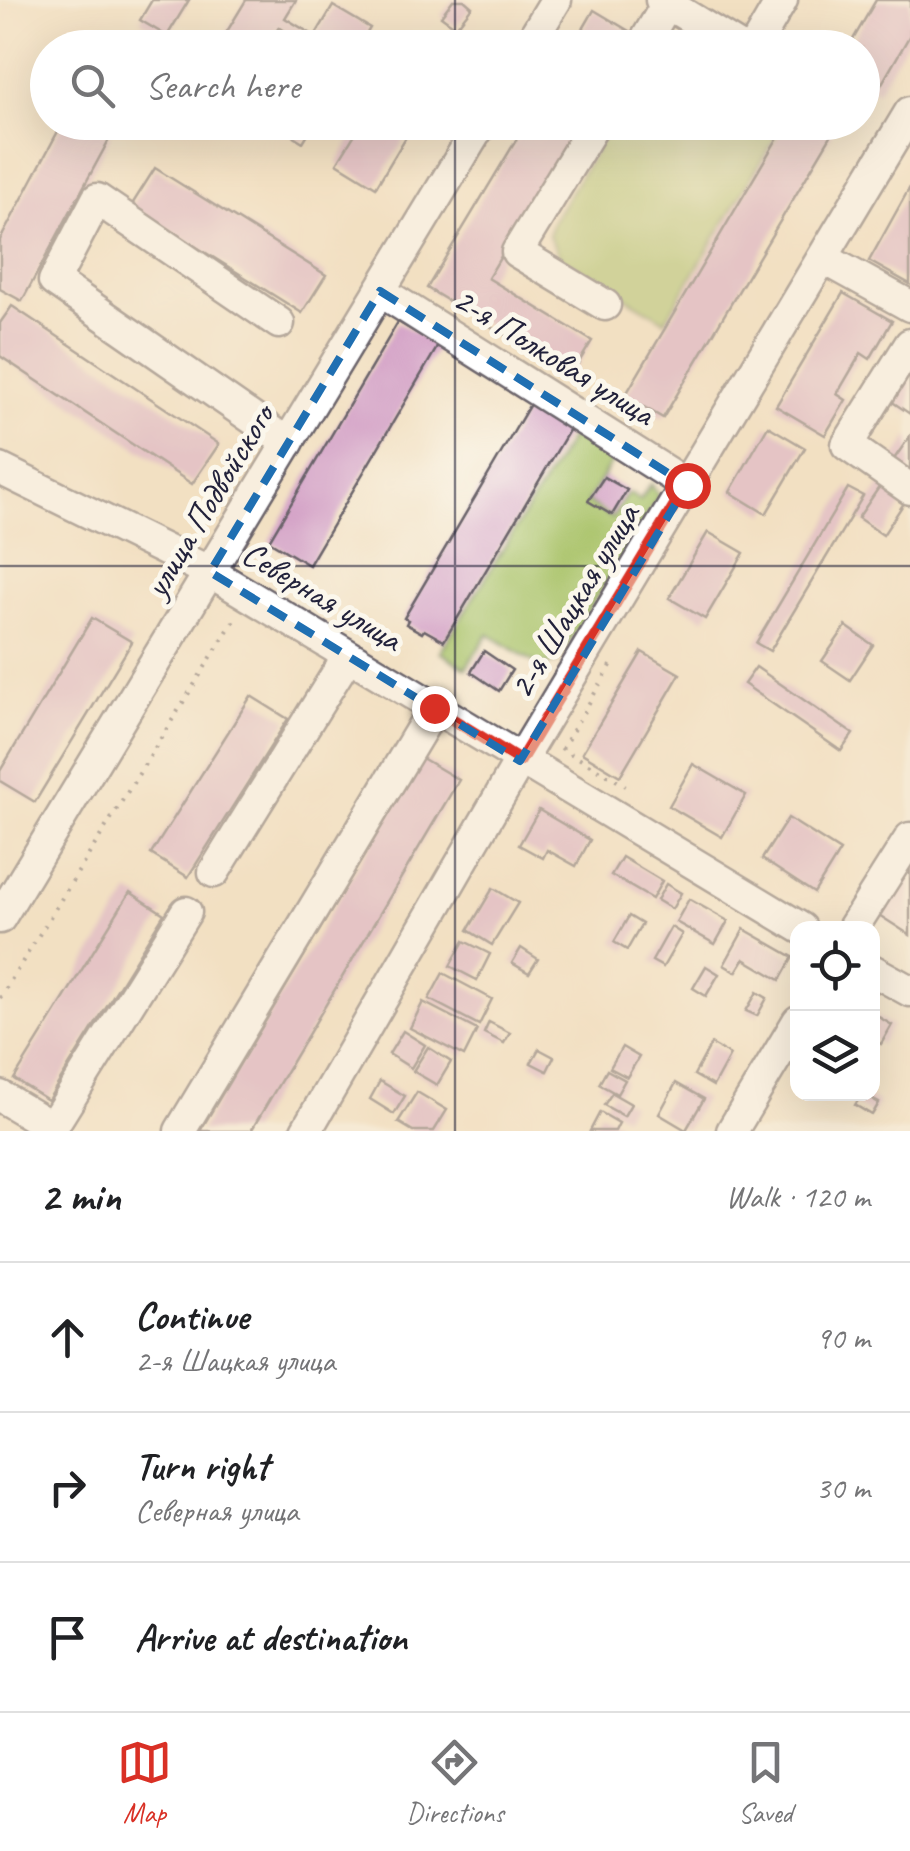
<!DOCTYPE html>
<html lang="en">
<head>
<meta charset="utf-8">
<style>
	:root { --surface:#fff; --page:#f2f2f2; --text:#202124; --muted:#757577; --line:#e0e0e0; --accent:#d93025 }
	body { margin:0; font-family:Caveat,sans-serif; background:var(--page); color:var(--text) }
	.controls { position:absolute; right:30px; bottom:30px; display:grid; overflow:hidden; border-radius:20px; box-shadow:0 10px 40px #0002 }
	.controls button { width:90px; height:90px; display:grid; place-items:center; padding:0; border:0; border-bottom:2px solid var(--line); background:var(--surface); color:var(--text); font:50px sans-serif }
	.stop { position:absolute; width:30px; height:30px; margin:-22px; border:8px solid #d93025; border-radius:50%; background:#fff }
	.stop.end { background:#d93025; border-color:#fff; box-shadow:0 2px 10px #0008 }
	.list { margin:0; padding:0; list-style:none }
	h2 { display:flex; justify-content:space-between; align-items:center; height:130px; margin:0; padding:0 40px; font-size:42px }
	h2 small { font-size:32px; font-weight:400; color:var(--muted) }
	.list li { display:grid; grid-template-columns:65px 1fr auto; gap:30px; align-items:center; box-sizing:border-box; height:150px; padding:0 40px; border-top:2px solid var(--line) }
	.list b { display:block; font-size:38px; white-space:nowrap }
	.list p { margin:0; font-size:32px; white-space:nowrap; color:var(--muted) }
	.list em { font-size:32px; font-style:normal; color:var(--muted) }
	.icon { flex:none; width:55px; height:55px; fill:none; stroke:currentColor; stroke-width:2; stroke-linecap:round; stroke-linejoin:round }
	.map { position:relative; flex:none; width:910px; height:1131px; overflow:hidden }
	.search { position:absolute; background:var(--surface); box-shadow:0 10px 40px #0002; left:30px; right:30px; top:30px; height:110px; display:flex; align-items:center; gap:25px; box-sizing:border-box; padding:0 35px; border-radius:55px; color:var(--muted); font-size:38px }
	.sheet { height:580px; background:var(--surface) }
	nav { display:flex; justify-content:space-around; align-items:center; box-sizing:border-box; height:140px; border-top:2px solid var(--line); background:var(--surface); font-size:28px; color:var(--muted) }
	nav a { display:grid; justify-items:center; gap:5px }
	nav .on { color:var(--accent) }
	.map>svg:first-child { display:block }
	.green { fill:#a8c268; stroke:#657252; stroke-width:2.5 }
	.building { fill:#d4a3c7 }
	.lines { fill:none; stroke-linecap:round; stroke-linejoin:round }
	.minor-casing { stroke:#6b646a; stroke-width:35 }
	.path { stroke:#6b646a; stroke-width:4; stroke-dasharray:2.5 8; stroke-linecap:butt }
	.minor { stroke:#fff; stroke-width:30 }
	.route { stroke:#d93025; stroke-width:12 }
	.marked { fill:none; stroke:#1f6fb2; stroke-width:8; stroke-dasharray:20 12; stroke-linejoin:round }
	.grid { fill:none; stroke:#22223b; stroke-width:2.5; stroke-opacity:0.55 }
	.labels { text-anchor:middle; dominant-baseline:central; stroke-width:10; stroke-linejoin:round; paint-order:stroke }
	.street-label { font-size:35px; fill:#22223b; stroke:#fbf7ec }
</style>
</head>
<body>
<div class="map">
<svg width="910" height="1131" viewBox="0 0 910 1131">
	<rect width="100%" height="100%" fill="#fbf7ec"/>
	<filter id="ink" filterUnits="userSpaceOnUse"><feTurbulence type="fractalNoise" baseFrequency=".01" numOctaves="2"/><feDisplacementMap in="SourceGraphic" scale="20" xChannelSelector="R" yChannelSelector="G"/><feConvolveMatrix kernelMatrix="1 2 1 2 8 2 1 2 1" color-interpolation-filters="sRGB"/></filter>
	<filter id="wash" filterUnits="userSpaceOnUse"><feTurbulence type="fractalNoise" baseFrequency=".0048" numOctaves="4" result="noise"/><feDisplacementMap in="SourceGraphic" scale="40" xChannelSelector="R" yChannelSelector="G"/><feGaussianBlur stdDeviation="2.25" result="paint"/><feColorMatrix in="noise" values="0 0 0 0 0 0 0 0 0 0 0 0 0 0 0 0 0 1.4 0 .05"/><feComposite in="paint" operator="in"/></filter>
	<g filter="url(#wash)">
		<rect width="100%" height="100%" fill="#f2e0c2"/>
		<g class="green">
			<path d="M612,123H661L683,135L691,123H784L665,321L560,257L549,236L551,224Z"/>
			<path d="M573,434L613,460L587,502L612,518L628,493L640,500L651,484L659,496L557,662L540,666L488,634L466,668L440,652Z"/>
		</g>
		<g id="blocks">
			<g class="building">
				<path d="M152,0H189L167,36L140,20Z"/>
				<path d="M246,0H296L285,18L315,36L333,6L370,28L358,48H310L279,27L266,48H226L220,43Z"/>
				<path d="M453,0H464L472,7L456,27L441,16Z"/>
				<path d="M876,0H910V35L877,92L862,83V48H848Z"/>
				<path d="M594,10L634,34L626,48H572Z"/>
				<path d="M63,122H86L111,136L22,301L0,289V240Z"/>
				<path d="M271,122H315L303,142Z"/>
				<path d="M347,122H415L376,187L337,163L358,129Z"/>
				<path d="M527,122H581L488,278L592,341L571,375L427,288Z"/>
				<path d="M787,122H813L832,134L663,418L625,396Z"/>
				<path d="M155,168L326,275L302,313L131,206Z"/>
				<path d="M910,187V284L869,261Z"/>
				<path d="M843,293L892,321L870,359L861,353L837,394L846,400L825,435L776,406Z"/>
				<path d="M12,306L219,444L192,484L0,356V323Z"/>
				<path d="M398,322L438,346L309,565L269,541Z"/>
				<path d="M910,366V414L888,399Z"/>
				<path d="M533,399L574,422L444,641L424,630L422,633L406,624L408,620L404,618Z"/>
				<path d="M768,426L805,448L766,514L730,492Z"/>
				<path d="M910,436V474L892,462Z"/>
				<path d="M604,477L627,490L612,515L588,501Z"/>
				<path d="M884,480L908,497L883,535L858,518Z"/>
				<path d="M848,488L863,496L770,651L756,643Z"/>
				<path d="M708,532L744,553L705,619L669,598Z"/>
				<path d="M92,618L132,642L35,802L0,781V771Z"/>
				<path d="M846,626L873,645L850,680L822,661Z"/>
				<path d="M484,651L512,670L499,691L471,672Z"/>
				<path d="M642,652L680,674L620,776L582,753Z"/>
				<path d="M756,667L853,734L841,751L744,684Z"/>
				<path d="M251,696L288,719L188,877L151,854Z"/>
				<path d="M422,758L459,780L251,1131H200Z"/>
				<path d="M693,764L746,795L722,837L669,806Z"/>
				<path d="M539,810L590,840L576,866L547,850L543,858L519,845Z"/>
				<path d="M788,818L840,851L814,893L762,859Z"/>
				<path d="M910,850V935L871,910Z"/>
				<path d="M622,857L662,881L652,899L611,875Z"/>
				<path d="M666,884L681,893L672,909L657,900Z"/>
				<path d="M493,888L518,903L492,945L468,930Z"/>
				<path d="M130,892L164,914L48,1100L14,1079Z"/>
				<path d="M689,899L728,921L715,944L676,922Z"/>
				<path d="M629,916L642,924L627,950L614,942Z"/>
				<path d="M671,927L682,934L663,967L652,961Z"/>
				<path d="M744,929L793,957L780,980L744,959L736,972L724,965Z"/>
				<path d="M464,941L490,954L477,980L450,966Z"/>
				<path d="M521,948L538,959L529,973L512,963Z"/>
				<path d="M706,966L719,974L706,996L693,988Z"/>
				<path d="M443,973L492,999L479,1025L429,999Z"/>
				<path d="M757,992L767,998L757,1016L746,1011Z"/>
				<path d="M423,1002L477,1030L464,1056L410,1028Z"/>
				<path d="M872,1013L892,1025L881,1044L872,1039Z"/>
				<path d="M489,1022L510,1033L504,1043L484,1033Z"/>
				<path d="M403,1031L425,1045L411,1068L389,1054Z"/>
				<path d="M711,1044L730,1055L713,1086L694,1075Z"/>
				<path d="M428,1047L451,1062L437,1085L413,1071Z"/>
				<path d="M622,1047L639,1057L627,1077L610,1068Z"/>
				<path d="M539,1049L554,1057L547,1071L531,1063Z"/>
				<path d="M607,1070L625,1080L617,1094L599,1084Z"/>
				<path d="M380,1081L405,1096L394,1114L370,1099Z"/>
				<path d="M676,1083L704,1099L686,1130L659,1114Z"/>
				<path d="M417,1092L447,1110L434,1131H413L398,1122Z"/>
				<path d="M612,1093L631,1104L624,1116L604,1105Z"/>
				<path d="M862,1094L879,1103L872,1115L855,1105Z"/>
				<path d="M600,1112L619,1123L615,1131H590Z"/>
			</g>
		</g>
	</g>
	<g filter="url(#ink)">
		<use href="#blocks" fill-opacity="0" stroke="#6b646a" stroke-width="2.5"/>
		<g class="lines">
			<defs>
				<g id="minor">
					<path d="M661,0L740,48"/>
					<path d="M527,48L556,0"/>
					<path d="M641,48L667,4"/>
					<path d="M754,48L782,0"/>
					<path d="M596,122L517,252L605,305"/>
					<path d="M823,258L910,306"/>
					<path d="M380,291L687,485"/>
					<path d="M279,323L97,199L54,281L288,443"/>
					<path d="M910,344L847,445L910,489"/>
					<path d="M0,469L210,572L801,928"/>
					<path d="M214,872L348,656"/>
					<path d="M0,918L482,122"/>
					<path d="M853,928L910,838"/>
					<path d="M872,970L910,991"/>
					<path d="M0,1096L52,1127L49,1131"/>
					<path d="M52,1127L186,912"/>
					<path d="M180,1131L434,708"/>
					<path d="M306,1131L520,761L910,112"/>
					<path d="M732,1131L798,1021"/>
				</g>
			</defs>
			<use href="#minor" class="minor-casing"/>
			<g class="path">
				<path d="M561,748L626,786"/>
				<path d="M562,749L613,662"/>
				<path d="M0,998L236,617"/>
			</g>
			<use href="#minor" class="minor"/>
		</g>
	</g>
	<g class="lines" filter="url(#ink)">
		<path class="route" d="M434,708L520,761L687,485"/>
	</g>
	<path d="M0 0H910V1131H0ZM380,291L687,485L520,761L210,572Z" fill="#f2e0c2" fill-opacity=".55" fill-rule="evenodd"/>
	<path class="marked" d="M380,291L687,485L520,761L210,572Z"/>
	<path class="grid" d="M455,0V48M455,122V1131M0,566H910"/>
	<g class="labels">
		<g class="street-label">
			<text transform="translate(554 356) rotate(32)">2-я Полковая улица</text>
			<text transform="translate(209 501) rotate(-59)">улица Подвойского</text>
			<text transform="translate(322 596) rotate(31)">Северная улица</text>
			<text transform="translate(574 601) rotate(-59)">2-я Шацкая улица</text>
		</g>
	</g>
</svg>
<div class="controls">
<button><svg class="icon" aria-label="locate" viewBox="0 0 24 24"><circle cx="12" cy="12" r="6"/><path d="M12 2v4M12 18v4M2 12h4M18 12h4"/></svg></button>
<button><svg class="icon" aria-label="layers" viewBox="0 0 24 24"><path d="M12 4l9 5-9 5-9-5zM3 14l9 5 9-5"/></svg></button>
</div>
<div class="stop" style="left:687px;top:485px"></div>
<div class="stop end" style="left:434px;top:708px"></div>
<div class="search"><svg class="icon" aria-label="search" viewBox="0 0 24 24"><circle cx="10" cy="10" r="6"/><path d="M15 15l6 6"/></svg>Search here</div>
</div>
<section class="sheet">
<h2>2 min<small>Walk · 120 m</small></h2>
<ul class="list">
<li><svg class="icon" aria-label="ahead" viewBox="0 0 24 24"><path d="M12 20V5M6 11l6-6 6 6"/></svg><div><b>Continue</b><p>2-я Шацкая улица</p></div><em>90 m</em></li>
<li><svg class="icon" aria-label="right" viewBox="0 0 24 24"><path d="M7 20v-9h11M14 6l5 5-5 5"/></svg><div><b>Turn right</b><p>Северная улица</p></div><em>30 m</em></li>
<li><svg class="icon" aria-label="arrive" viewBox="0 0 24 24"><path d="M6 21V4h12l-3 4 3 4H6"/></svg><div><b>Arrive at destination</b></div></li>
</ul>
</section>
<nav>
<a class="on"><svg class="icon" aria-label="map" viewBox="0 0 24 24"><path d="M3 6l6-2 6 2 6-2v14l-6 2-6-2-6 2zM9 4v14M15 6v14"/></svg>Map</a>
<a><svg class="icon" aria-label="directions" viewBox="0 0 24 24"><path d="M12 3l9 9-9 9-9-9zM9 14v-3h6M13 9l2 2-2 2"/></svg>Directions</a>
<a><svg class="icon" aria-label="saved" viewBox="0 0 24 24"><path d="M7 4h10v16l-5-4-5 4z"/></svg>Saved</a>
</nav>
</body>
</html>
